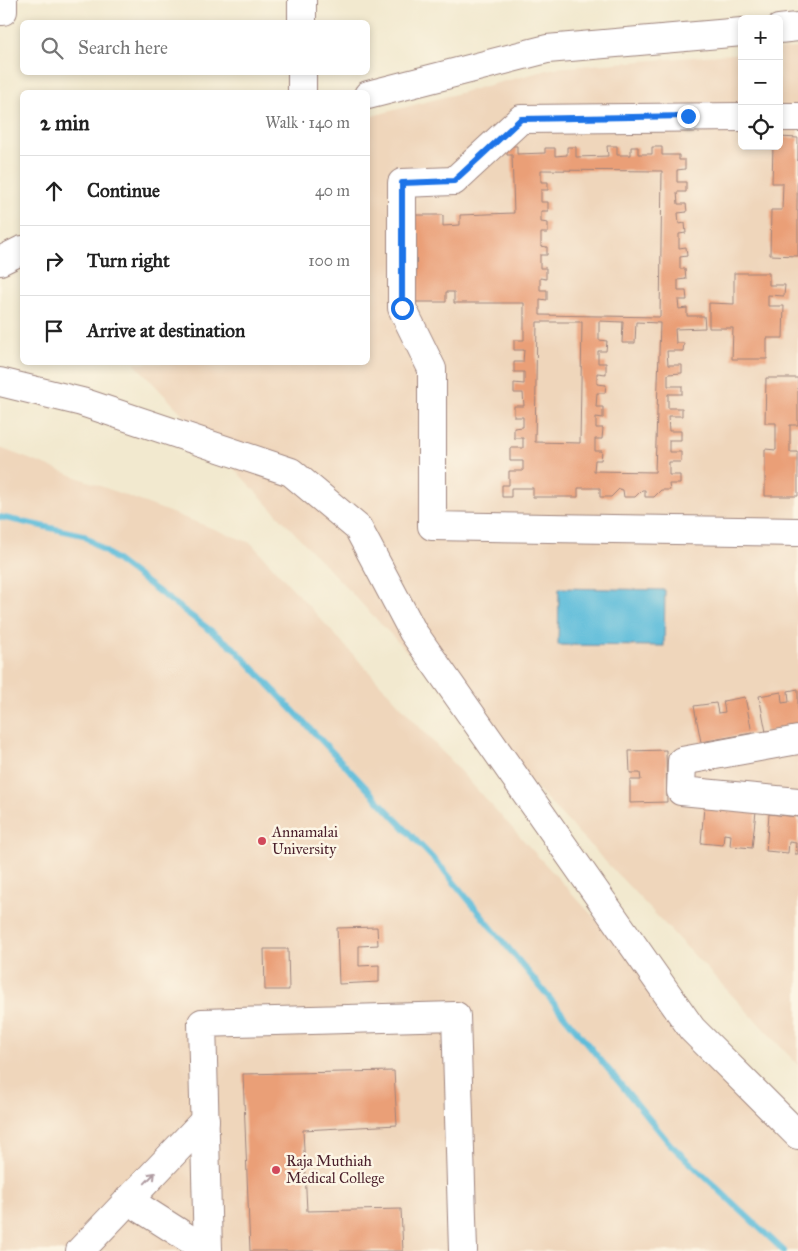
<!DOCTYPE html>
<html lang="en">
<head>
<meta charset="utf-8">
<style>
	:root { --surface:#fff; --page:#f2f2f2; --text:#222; --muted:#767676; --line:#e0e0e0 }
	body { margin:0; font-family:"IM FELL Great Primer",serif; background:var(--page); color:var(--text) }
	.controls { position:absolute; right:15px; top:15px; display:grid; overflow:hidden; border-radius:8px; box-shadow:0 2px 8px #0003 }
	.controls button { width:45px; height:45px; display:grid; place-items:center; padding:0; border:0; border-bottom:1px solid var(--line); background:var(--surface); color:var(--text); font:25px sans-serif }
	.stop { position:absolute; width:15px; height:15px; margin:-11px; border:4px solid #1a73e8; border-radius:50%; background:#fff }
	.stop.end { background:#1a73e8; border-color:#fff; box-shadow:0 1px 5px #0008 }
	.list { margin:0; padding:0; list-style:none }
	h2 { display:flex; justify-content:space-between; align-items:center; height:65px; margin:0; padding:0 20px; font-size:21px }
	h2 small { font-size:16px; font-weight:400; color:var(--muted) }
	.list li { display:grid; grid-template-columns:32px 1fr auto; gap:15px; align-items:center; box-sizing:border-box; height:70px; padding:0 20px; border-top:1px solid var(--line) }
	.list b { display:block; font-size:19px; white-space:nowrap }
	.list em { font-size:16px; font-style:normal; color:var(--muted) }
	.icon { flex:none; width:28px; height:28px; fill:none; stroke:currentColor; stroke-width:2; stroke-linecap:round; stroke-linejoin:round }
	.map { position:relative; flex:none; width:798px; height:1251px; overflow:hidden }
	.search { position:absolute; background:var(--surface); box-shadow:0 2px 8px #0003; left:20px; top:20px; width:350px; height:55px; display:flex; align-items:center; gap:12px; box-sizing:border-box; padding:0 18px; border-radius:8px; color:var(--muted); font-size:19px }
	.panel { position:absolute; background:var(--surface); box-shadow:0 2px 8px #0003; left:20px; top:90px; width:350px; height:275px; border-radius:8px }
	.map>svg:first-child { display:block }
	.built { fill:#efd6bb }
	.water { fill:#5cbcda; stroke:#536e82 }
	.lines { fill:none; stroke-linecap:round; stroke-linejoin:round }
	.stream { stroke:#5cbcda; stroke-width:6 }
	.building { fill:#ea9f77; fill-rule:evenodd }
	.minor-casing { stroke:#9e847d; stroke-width:30 }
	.major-casing { stroke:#9e847d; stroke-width:30 }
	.minor { stroke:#fff; stroke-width:28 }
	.major { stroke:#fff; stroke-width:28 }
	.oneway { stroke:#ae9aa0 }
	.route { stroke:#1a73e8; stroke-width:6 }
	.poi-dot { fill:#d1495b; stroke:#fcf5e5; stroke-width:2 }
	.labels { text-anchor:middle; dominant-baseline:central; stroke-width:5; stroke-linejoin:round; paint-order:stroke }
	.poi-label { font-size:15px; fill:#4a1f2b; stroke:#fcf5e5; text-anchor:start }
</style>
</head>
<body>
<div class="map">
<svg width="798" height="1251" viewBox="0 0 798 1251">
	<rect width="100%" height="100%" fill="#fcf5e5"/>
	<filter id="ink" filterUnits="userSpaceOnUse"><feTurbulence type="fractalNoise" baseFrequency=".02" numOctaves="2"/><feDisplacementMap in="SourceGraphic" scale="10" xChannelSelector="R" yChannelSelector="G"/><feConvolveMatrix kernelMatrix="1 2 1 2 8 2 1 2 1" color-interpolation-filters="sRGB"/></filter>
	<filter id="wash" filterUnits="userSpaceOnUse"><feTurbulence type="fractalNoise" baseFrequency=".0096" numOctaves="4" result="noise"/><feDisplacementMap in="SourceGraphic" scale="20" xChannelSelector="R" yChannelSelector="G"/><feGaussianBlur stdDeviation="1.12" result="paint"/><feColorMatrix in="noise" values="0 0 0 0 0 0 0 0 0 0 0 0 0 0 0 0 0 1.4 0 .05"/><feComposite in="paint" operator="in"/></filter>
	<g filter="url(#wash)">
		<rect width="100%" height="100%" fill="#f2e9cf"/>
		<g class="built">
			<path d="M798,48V1065L134,363L368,362V117L555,68L742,53V146H779V49Z"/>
			<path d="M0,448L251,543L798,1140V1251H0Z"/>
		</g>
		<path class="water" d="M559,588L665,590L664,646L558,645Z"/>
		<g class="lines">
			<path class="stream" d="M0,517L83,535L234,648L443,869L670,1144L784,1251"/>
		</g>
		<g id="blocks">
			<g class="building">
				<path d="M779,137L798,138L797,211H798V256L770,255L771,210H782L783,183H772L773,146H779Z"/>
				<path d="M507,146H517V154L545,153V148H555V156L567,155V147H576V157L608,156L607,146H617V155H631V147H638V154H652V147H662V155H679V160H685V169L677,170V182H686V192H677L678,204H686L687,212L678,213L679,224L685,223L686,233L679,234V248L686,247L687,256L680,257V269H685L686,279L678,280V291H686L687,300H678L679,309L687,308V316H704L705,328L675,329L676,343H684L683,351H667L668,365H682V373L668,374V386H682V394H668V408H682V416H668L669,431H681V440H669V452H681V462H669V475H680V484H669L670,490H661L654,497H645V490H642L635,497H624L623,490L619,489L611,497H600V488H578V497H533V488H511V497H502V485H509V471H523V461H510V448H523V438H514V428L523,427V417H514V406H524L523,393H514V383L524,384V372H514V362H523L524,350H514V340H524V303H454V292H446V302H411L412,215H443V226L460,225V215L514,213L512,155H507ZM541,170L662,171L660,317L540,315V299L547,300V290H540V278L546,279V268H540V255H547V247L541,246V233H548V223L541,222V211H548V202H541V190H548V182H541ZM599,321L623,322L622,343H635L636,322L660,323L655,472L594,471L595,460H601L602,451H595V439H602L603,428H596V417L603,418V407H596L597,393H605L606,385L597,384V373L606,374V363H598V351H606L607,341L599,340ZM537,322H582L580,443L535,442Z"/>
				<path d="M734,273H769V285H785L784,296L768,295V306H784L783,338H767V359H732L733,328H709V303L734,304Z"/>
				<path d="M766,378H798V425H790V452H798V496H765V449L776,450V423H765Z"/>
				<path d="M798,689V726L766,732L759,696L781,692L782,703L789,702L788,691Z"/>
				<path d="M745,697L752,733L701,742L694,706L716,703L718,713L725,712L723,701Z"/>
				<path d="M666,750L667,802L630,803V780H641L640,773H630L629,751Z"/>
				<path d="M704,807L756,811L752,848L730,846L731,835L724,834L723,845L701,843Z"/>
				<path d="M769,814L798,817V854H795L796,843L789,842L788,853L766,851Z"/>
				<path d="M377,927L378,945L359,946V966L379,965V982L339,984L337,928Z"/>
				<path d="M264,949H288L289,990H265Z"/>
				<path d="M394,1071L397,1125L303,1130L307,1211L401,1209L403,1251H250L243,1074Z"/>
			</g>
		</g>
	</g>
	<g filter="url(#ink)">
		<use href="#blocks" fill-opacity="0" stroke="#9e847d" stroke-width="1"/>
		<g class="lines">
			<defs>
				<g id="minor">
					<path d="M0,11H3V0"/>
					<path d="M302,22V0"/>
					<path d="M302,92V72"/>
					<path d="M742,117L521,119L454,181L402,183V308L432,369V526L798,532"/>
					<path d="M779,117H798"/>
					<path d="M0,382L82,402L291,472L358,528L413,632L692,1029L798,1135"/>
					<path d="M798,740L682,761L681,791L798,802"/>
					<path d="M128,1200L208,1251"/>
					<path d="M80,1251L205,1120"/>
					<path d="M208,1251L202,1023L456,1016L463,1251"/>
				</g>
				<g id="major">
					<path d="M779,29L798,27"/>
					<path d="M368,95L547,49L742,32"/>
					<path d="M0,261L22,250"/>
				</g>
			</defs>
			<use href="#minor" class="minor-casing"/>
			<use href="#major" class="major-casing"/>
			<use href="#minor" class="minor"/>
			<use href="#major" class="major"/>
		</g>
		<defs><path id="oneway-shaft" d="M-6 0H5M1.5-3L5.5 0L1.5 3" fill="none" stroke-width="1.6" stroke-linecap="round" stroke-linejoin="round" transform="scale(1.25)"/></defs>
		<use class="oneway" href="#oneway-shaft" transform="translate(150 1178) rotate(-46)"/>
	</g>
	<g class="lines" filter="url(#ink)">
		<path class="route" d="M402,308V183L454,181L521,119L688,116"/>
	</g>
	<g class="poi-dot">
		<circle cx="262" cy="841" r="5"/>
		<circle cx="276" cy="1170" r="5"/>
	</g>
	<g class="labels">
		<g class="poi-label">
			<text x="272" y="832">Annamalai<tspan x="272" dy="17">University</tspan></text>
			<text x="286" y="1161">Raja Muthiah<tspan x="286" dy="17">Medical College</tspan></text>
		</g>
	</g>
</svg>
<div class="controls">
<button>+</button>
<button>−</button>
<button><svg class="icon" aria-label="locate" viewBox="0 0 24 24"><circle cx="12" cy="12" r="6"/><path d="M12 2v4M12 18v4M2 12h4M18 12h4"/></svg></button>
</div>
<div class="stop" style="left:402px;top:308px"></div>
<div class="stop end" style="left:688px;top:116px"></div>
<div class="search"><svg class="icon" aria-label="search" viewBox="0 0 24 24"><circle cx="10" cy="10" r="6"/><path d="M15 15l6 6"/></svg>Search here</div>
<section class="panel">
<h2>2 min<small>Walk · 140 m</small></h2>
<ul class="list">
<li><svg class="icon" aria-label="ahead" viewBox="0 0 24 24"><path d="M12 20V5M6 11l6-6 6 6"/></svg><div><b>Continue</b></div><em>40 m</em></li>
<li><svg class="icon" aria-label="right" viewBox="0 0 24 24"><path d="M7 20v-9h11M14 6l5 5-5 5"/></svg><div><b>Turn right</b></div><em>100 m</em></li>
<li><svg class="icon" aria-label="arrive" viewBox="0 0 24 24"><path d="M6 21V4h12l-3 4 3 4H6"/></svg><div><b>Arrive at destination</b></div></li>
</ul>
</section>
</div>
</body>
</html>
